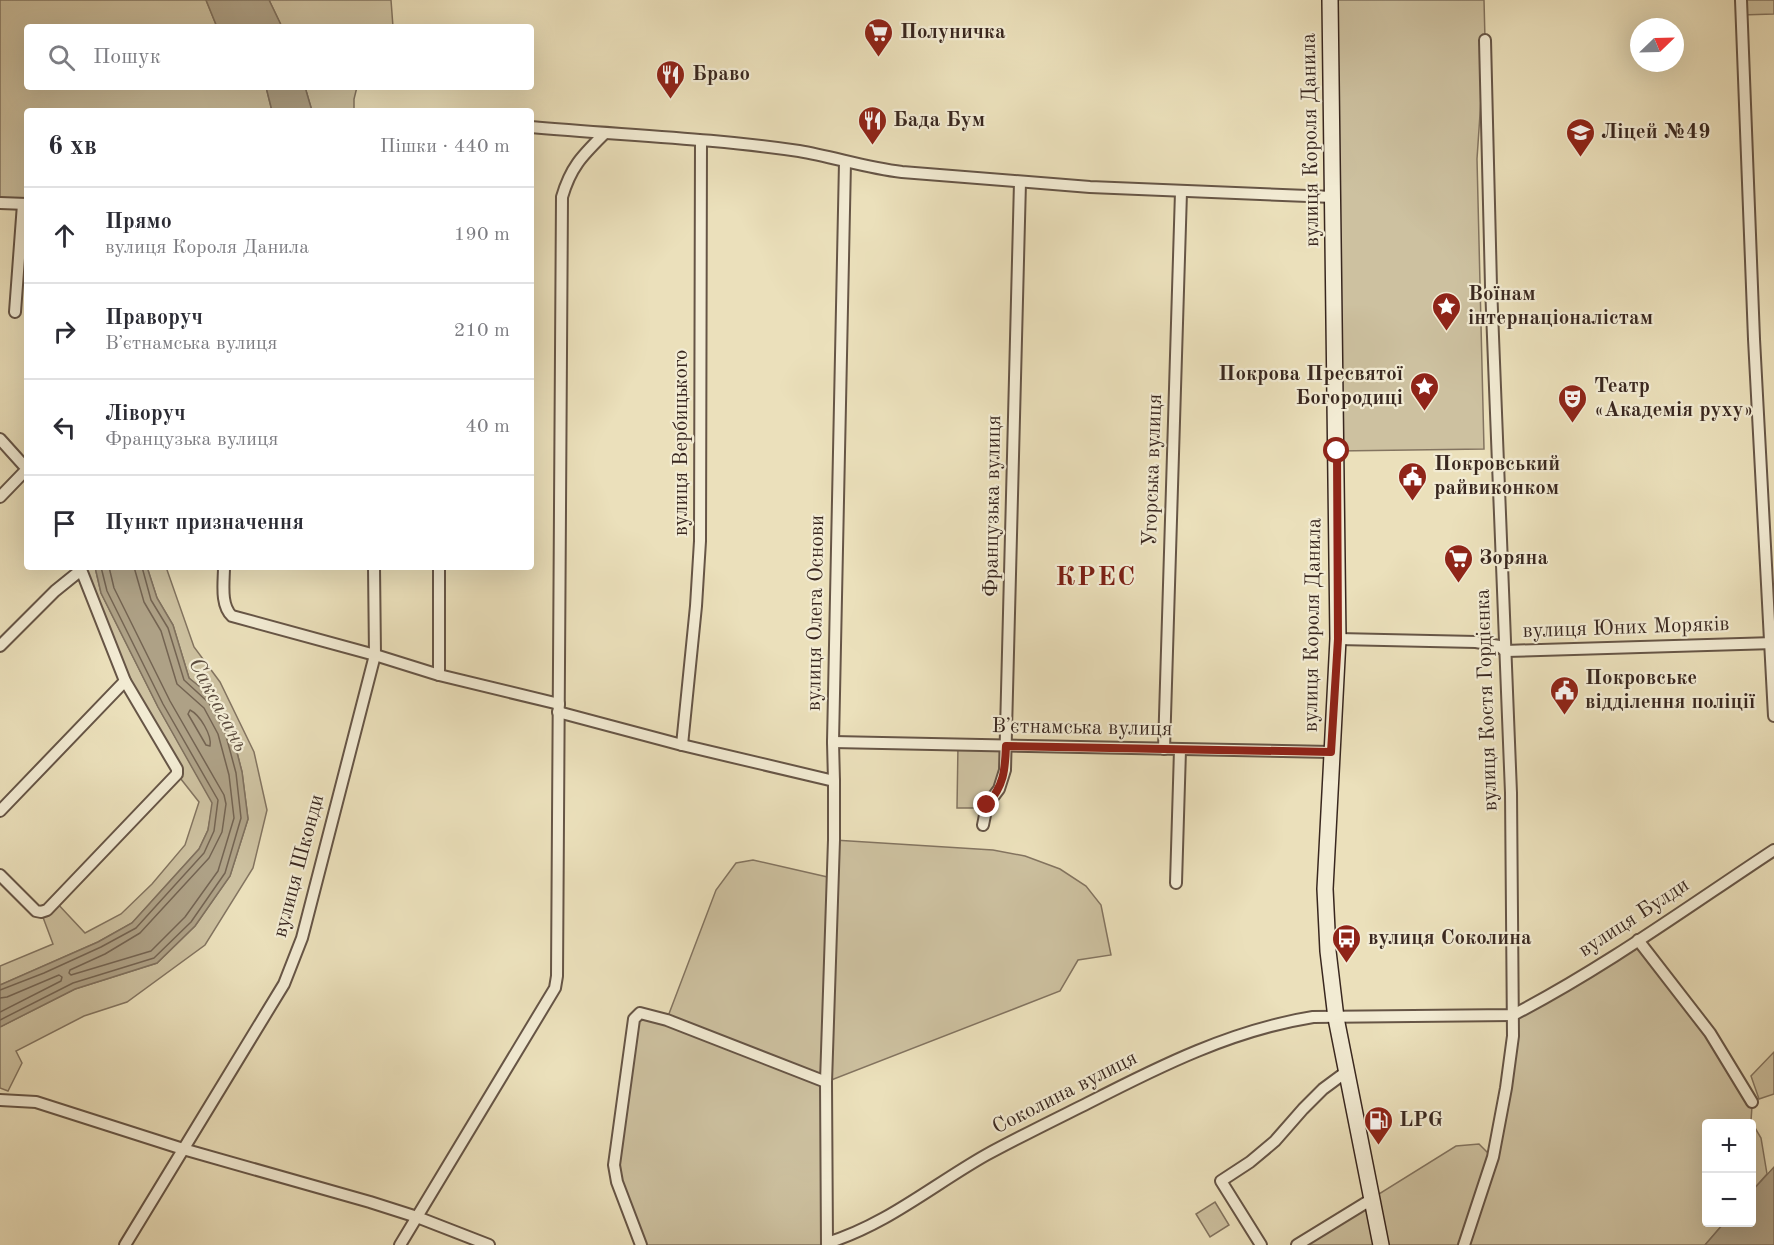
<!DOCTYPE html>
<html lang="uk">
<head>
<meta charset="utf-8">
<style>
	:root { --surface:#fff; --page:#f2f2f3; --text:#2b2b33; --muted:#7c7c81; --line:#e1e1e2 }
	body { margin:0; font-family:"Old Standard TT",serif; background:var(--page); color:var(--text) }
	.controls { position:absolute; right:18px; bottom:18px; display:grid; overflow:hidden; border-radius:6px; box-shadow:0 6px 24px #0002 }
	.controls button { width:54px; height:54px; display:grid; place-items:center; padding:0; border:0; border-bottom:2px solid var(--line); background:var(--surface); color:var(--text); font:30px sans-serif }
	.compass { position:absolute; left:1630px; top:18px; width:54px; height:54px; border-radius:50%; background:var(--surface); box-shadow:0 6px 24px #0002; rotate:67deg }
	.stop { position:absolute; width:18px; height:18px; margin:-14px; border:4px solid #8f2418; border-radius:50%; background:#fff }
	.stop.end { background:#8f2418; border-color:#fff; box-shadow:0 2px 6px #0008 }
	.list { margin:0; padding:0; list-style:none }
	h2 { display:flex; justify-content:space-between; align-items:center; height:78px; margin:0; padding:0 24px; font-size:26px }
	h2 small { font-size:20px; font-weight:400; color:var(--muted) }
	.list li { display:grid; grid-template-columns:39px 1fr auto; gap:18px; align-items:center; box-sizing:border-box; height:96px; padding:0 24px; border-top:2px solid var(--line) }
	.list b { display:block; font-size:22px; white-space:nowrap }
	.list p { margin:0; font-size:20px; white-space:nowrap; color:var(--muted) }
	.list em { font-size:20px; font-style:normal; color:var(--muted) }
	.icon { flex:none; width:33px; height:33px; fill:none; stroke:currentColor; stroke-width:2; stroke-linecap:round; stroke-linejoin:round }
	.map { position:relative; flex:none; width:1774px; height:1245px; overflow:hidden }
	.search { position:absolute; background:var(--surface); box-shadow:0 6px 24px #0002; left:24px; top:24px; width:510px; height:66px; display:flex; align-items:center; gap:15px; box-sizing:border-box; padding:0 21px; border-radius:6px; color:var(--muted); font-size:22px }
	.panel { position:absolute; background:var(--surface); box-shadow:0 6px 24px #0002; left:24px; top:108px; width:510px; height:462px; border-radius:6px }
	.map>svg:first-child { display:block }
	.green { fill:#cdc1a0; stroke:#837460; stroke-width:1.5 }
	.water { fill:#aea186; stroke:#7f705d; stroke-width:1.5 }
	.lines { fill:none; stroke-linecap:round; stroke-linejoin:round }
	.shore { stroke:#746452; stroke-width:1.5 }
	.street-casing { stroke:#665546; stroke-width:14 }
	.secondary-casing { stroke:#39271f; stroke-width:18 }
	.street { stroke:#f2ebd3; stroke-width:10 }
	.secondary { stroke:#f2ebd3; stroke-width:15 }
	.route { stroke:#8f2418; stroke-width:8 }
	.labels { text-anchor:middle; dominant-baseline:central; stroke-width:4.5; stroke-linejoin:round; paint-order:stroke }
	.poi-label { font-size:21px; font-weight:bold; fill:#39271f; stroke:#f2ebd3; text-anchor:start }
	.street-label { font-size:21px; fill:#39271f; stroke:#f2ebd3 }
	.water-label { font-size:22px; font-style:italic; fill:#5c4c3e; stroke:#f2ebd3 }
	.district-label { font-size:27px; font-weight:bold; letter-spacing:1.5px; fill:#7a1f14; stroke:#f2ebd3 }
</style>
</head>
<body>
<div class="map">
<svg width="1774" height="1245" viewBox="0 0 1774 1245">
	<rect width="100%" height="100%" fill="#ebe0bb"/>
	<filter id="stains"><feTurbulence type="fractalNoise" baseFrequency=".00333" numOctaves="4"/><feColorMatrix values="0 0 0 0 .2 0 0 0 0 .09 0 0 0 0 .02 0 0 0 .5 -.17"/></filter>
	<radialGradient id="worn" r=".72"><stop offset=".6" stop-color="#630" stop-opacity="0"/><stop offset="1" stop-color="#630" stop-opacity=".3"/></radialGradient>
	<g class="green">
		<path d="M0,0H206L217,27H27V87H266L272,111H27V204L0,203Z"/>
		<path d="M269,0H391L393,27H282Z"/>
		<path d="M1330,0H1484L1485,40L1477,159L1484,449L1337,451Z"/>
		<path d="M1741,0H1774V14L1741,15Z"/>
		<path d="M305,87H357L354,99V111H312Z"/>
		<path d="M80,567H95L101,593L158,707L213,803L208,830L199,849L132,923L98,942L0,985V966L53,944L41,912L55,901L85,933L121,914L152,884L185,845L199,802L177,774L125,681Z"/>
		<path d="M147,567H166L194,647L220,682L254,752L267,810L253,868L205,945L127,1002L84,1016L16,1051L22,1063L8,1091L0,1088V1027L75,989L157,963L195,926L230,876L248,819L242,772L231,729L199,688L189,678L173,625L157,598Z"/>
		<path d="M958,745L1006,746L1005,770L987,805L973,808H957Z"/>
		<path d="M834,840L993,850L1025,856L1060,869L1086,886L1101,905L1111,955L1078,960L1060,991L826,1082L827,1245H641L617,1182L615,1151L640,1013L667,1019L716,890L736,863L753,860L832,878Z"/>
		<path d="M1638,940L1710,1033L1752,1106L1751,1121L1761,1138L1767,1174L1752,1191V1124H1706V1222L1724,1223L1705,1245H1297L1456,1146L1479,1144L1492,1157L1513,1015Z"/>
		<path d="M1774,1052V1094L1759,1099L1751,1076Z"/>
		<path d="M1215,1202L1229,1225L1210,1237L1196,1214Z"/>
	</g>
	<g class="water">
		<path d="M206,0H269L282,27H217Z"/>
		<path d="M266,87H305L312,111H272Z"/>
		<path d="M95,567H147L157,598L173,625L189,678L214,698L231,729L242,772L248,819L230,876L195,926L157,963L75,989L0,1027V985L98,942L132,923L199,849L208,830L212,803L158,707L101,593Z"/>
		<path d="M1774,1167V1245H1705L1724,1223L1752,1222V1191Z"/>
	</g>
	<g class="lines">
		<g class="shore">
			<path d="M109,567L114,588L170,701L224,795L226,804L222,832L209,858L140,933L105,954L70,970L69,973L71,975L151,951L185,917L218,871L234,818L229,775L218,734L204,708L177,684L161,631L144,602L134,567"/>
			<path d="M190,710C200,715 212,735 210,746L206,745L188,714Z"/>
			<path d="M0,990L44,973L101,947L136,928L204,853L214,831L218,800L163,704L107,591L101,567"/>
			<path d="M0,998L7,997L59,975L62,977L61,981L0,1012"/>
			<path d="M0,1020L73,983L154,958L191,922L225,873L241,818L236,773L225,732L209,703L184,680L168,628L151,600L142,567"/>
		</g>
		<defs>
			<g id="street">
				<path d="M1741,0L1754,339L1774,716"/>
				<path d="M531,127C620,135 711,138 799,151C834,157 867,168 902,172L1090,187L1333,197"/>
				<path d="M0,203L27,204"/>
				<path d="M15,312L23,204"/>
				<path d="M0,439L27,469L0,497"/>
				<path d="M224,567C224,582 220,605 232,616L375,655L439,675L559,704"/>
				<path d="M1338,639L1476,642L1499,646L1505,651L1774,643"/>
				<path d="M0,646L55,591L81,570"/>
				<path d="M439,675V567"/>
				<path d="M558,712L682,745L834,781L833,742L845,162"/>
				<path d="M833,742L1331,752"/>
				<path d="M682,745L696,606L700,541L701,141"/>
				<path d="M1164,749L1181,192"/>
				<path d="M0,811L125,681"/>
				<path d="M983,825L987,805L999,789L1005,770L1020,182"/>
				<path d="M0,875L36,911L41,912L47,910L177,774V769L125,681L80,567"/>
				<path d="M1176,883L1180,750"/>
				<path d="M1638,940L1710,1033L1752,1102"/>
				<path d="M0,1100L36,1102L183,1149L370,1202L417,1217L489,1245"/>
				<path d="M827,1243C886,1225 933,1185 986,1155C1019,1137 1054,1120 1088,1103C1160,1066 1232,1030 1313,1017L1513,1015C1604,968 1689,906 1774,850"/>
				<path d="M125,1245L284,984L302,938L375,655L374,567"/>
				<path d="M400,1245L555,988L557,976L562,197C571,166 583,155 605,133"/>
				<path d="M641,1245L617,1182L614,1165L634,1019L640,1013L667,1020L826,1082"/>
				<path d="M827,1245L826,1082L834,840V781"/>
				<path d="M1261,1245L1221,1181L1250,1162L1275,1141L1303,1109L1323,1089L1346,1072"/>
				<path d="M1297,1245L1372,1199"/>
				<path d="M1464,1245L1493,1157L1506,1088L1513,1036L1511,793L1491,286L1485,40"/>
			</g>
			<path id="secondary" d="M1330,0L1338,639L1325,889L1328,951L1336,1018L1381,1245"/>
		</defs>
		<use href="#street" class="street-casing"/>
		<use href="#secondary" class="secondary-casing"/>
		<use href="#street" class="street"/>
		<use href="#secondary" class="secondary"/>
	</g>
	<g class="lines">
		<path class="route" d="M987,805C1004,785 1005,771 1006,746L1331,752L1338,639L1337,451"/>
	</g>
	<defs>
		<symbol id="supermarket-pin" viewBox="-11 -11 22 30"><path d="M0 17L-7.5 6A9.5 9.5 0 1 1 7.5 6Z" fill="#8f2418" stroke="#f2ebd3"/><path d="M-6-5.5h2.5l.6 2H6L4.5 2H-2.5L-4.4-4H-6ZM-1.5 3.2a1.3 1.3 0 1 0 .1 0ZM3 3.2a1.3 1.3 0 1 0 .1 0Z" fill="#fff"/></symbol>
		<symbol id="restaurant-pin" viewBox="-11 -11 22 30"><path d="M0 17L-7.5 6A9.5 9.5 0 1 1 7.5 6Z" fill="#8f2418" stroke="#f2ebd3"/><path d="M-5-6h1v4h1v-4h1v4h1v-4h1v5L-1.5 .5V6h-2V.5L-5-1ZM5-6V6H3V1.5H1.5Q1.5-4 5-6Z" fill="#fff"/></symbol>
		<symbol id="school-pin" viewBox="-11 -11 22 30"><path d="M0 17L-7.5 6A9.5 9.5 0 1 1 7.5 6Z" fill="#8f2418" stroke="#f2ebd3"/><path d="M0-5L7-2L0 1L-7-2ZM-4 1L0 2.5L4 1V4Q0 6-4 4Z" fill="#fff"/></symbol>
		<symbol id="sight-pin" viewBox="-11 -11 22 30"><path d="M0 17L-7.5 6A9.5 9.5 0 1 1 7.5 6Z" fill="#8f2418" stroke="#f2ebd3"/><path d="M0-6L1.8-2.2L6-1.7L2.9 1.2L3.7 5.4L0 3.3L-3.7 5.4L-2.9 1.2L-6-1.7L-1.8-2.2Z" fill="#fff"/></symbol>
		<symbol id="theatre-pin" viewBox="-11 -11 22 30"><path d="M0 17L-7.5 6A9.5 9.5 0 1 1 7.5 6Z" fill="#8f2418" stroke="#f2ebd3"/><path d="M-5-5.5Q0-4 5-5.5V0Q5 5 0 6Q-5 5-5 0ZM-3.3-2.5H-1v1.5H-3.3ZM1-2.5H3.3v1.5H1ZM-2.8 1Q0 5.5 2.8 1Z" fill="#fff"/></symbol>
		<symbol id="civic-pin" viewBox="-11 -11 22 30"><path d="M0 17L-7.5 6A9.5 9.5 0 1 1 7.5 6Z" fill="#8f2418" stroke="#f2ebd3"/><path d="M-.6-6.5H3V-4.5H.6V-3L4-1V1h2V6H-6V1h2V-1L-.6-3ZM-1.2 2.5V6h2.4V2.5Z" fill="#fff"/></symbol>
		<symbol id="bus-pin" viewBox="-11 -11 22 30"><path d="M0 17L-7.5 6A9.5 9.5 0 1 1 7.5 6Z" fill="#8f2418" stroke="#f2ebd3"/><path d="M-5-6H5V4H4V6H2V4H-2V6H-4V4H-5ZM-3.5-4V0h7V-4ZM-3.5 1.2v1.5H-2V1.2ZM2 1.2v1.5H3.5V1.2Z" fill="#fff"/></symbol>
		<symbol id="fuel-pin" viewBox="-11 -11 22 30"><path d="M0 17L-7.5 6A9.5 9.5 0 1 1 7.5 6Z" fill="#8f2418" stroke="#f2ebd3"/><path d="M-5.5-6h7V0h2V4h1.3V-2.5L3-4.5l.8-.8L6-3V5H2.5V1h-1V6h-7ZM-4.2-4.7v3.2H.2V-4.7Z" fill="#fff"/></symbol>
	</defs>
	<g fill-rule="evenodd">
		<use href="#supermarket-pin" x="862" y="16" width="33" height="45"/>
		<use href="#restaurant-pin" x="654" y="58" width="33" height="45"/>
		<use href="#restaurant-pin" x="856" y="104" width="33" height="45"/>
		<use href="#school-pin" x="1564" y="116" width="33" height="45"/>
		<use href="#sight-pin" x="1430" y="290" width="33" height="45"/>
		<use href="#sight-pin" x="1408" y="370" width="33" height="45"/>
		<use href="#theatre-pin" x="1556" y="382" width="33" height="45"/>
		<use href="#civic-pin" x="1396" y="460" width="33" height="45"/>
		<use href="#supermarket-pin" x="1442" y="542" width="33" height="45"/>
		<use href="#civic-pin" x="1548" y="674" width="33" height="45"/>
		<use href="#bus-pin" x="1330" y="922" width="33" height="45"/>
		<use href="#fuel-pin" x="1362" y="1104" width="33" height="45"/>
	</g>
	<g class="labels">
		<g class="poi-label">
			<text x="900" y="32">Полуничка</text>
			<text x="692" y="74">Браво</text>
			<text x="893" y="120">Бада Бум</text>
			<text x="1601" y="132">Ліцей №49</text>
			<text x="1468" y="294">Воїнам<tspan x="1468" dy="24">інтернаціоналістам</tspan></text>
			<text x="1403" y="374" text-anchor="end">Покрова Пресвятої<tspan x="1403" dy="24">Богородиці</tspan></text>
			<text x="1594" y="386">Театр<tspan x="1594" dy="24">«Академія руху»</tspan></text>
			<text x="1434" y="464">Покровський<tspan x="1434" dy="24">райвиконком</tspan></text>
			<text x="1479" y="558">Зоряна</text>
			<text x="1585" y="678">Покровське<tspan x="1585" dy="24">відділення поліції</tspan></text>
			<text x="1368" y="938">вулиця Соколина</text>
			<text x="1399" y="1120">LPG</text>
		</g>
		<g class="street-label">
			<text transform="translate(1311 140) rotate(-91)">вулиця Короля Данила</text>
			<text transform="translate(681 443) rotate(-90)">вулиця Вербицького</text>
			<text transform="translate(1153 470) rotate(-88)">Угорська вулиця</text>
			<text transform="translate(993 506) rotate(-89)">Французька вулиця</text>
			<text transform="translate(816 613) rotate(-89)">вулиця Олега Основи</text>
			<text transform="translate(1313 625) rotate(-89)">вулиця Короля Данила</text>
			<text transform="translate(1626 628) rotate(-2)">вулиця Юних Моряків</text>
			<text transform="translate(1487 700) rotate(-92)">вулиця Костя Гордієнка</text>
			<text transform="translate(1082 728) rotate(1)">Вʼєтнамська вулиця</text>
			<text transform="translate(299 866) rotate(-75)">вулиця Шконди</text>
			<text transform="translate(1634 918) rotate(-33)">вулиця Булди</text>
			<text transform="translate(1065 1093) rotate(-27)">Соколина вулиця</text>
		</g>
		<g class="water-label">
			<text transform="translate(218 705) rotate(62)">Саксагань</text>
		</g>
		<g class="district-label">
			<text x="1096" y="577">КРЕС</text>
		</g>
	</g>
	<rect width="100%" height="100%" filter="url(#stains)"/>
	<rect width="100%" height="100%" fill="url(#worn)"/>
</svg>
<div class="controls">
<button>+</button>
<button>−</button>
</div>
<svg class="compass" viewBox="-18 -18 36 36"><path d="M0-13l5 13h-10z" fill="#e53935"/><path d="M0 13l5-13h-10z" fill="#7c7c81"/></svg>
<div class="stop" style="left:1337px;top:451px"></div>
<div class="stop end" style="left:987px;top:805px"></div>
<div class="search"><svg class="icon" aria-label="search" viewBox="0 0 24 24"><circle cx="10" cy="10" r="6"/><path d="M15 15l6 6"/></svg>Пошук</div>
<section class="panel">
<h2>6 хв<small>Пішки · 440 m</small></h2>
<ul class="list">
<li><svg class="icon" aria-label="ahead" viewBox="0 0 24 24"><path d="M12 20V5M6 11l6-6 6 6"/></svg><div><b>Прямо</b><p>вулиця Короля Данила</p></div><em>190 m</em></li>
<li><svg class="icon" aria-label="right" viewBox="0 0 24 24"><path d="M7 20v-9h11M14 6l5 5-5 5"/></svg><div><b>Праворуч</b><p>Вʼєтнамська вулиця</p></div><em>210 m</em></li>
<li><svg class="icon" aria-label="left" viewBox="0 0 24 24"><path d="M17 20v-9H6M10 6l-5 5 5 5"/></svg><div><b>Ліворуч</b><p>Французька вулиця</p></div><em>40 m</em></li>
<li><svg class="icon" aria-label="arrive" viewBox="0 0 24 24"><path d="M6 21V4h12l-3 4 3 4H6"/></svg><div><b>Пункт призначення</b></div></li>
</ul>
</section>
</div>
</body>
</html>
